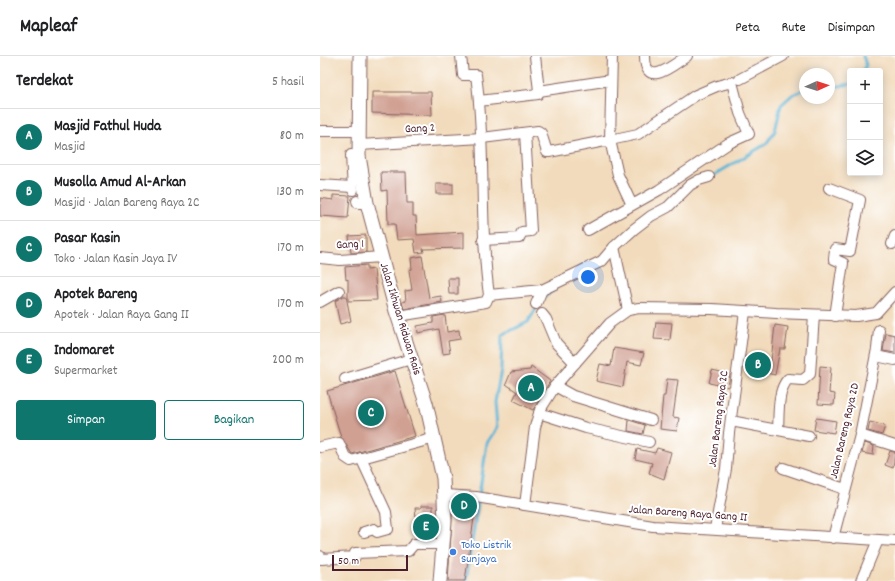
<!DOCTYPE html>
<html lang="id">
<head>
<meta charset="utf-8">
<style>
	:root { --surface:#fff; --page:#f2f2f2; --text:#202124; --muted:#757577; --line:#e0e0e0; --accent:#0f766e }
	body { margin:0; font-family:Dekko,sans-serif; background:var(--page); color:var(--text) }
	.controls { position:absolute; right:12px; top:12px; display:grid; overflow:hidden; border-radius:4px; box-shadow:0 2px 10px #0003 }
	.controls button { width:36px; height:36px; display:grid; place-items:center; padding:0; border:0; border-bottom:1px solid var(--line); background:var(--surface); color:var(--text); font:20px sans-serif }
	.compass { position:absolute; left:479px; top:12px; width:36px; height:36px; border-radius:50%; background:var(--surface); box-shadow:0 2px 10px #0003; rotate:87deg }
	.scale { position:absolute; left:12px; bottom:10px; width:76px; box-sizing:border-box; padding-left:4px; border:2px solid #4a1f2b; border-top:0; font-size:11px; line-height:14px; white-space:nowrap; color:#4a1f2b; -webkit-text-stroke:3px #fff; paint-order:stroke }
	.you { position:absolute; left:268px; top:221px; width:14px; height:14px; margin:-10px; border:3px solid #fff; border-radius:50%; background:#1a73e8; box-shadow:0 0 0 6px #1a73e833 }
	.badge { display:grid; place-items:center; width:26px; height:26px; border-radius:50%; background:var(--accent); color:#fff; font-size:13px; font-weight:700 }
	.pin { position:absolute; translate:-50% -50%; border:2px solid #fff; box-shadow:0 1px 4px #0006 }
	.list { margin:0; padding:0; list-style:none }
	h2 { display:flex; justify-content:space-between; align-items:center; height:52px; margin:0; padding:0 16px; font-size:17px }
	h2 small { font-size:13px; font-weight:400; color:var(--muted) }
	.list li { display:grid; grid-template-columns:26px 1fr auto; gap:12px; align-items:center; box-sizing:border-box; height:56px; padding:0 16px; border-top:1px solid var(--line) }
	.list b { display:block; font-size:15px; white-space:nowrap }
	.list p { margin:0; font-size:13px; white-space:nowrap; color:var(--muted) }
	.list em { font-size:13px; font-style:normal; color:var(--muted) }
	.actions { display:flex; gap:8px; padding:12px 16px }
	.actions a { flex:1; padding:9px 0; border:1px solid var(--accent); border-radius:4px; text-align:center; font-size:14px; color:var(--accent) }
	.actions .main { background:var(--accent); color:#fff }
	.icon { flex:none; width:22px; height:22px; fill:none; stroke:currentColor; stroke-width:2; stroke-linecap:round; stroke-linejoin:round }
	.map { position:relative; flex:none; width:575px; height:525px; overflow:hidden }
	header { display:flex; align-items:center; gap:24px; box-sizing:border-box; height:56px; padding:0 20px; background:var(--surface); border-bottom:1px solid var(--line) }
	header strong { font-size:19px }
	nav { display:flex; gap:22px; margin-inline-start:auto; font-size:14px }
	main { display:flex }
	aside { flex:1; background:var(--surface) }
	.map>svg:first-child { display:block }
	.lines { fill:none; stroke-linecap:round; stroke-linejoin:round }
	.stream { stroke:#57b3d5; stroke-width:3 }
	.building { fill:#d0a093 }
	.minor-casing { stroke:#85615e; stroke-width:12 }
	.major-casing { stroke:#85615e; stroke-width:15 }
	.minor { stroke:#fff; stroke-width:10 }
	.major { stroke:#fff; stroke-width:13 }
	.shop-dot { fill:#3f7fe0; stroke:#fff; stroke-width:1.5 }
	.labels { text-anchor:middle; dominant-baseline:central; stroke-width:4; stroke-linejoin:round; paint-order:stroke }
	.street-label { font-size:12px; fill:#4a1f2b; stroke:#fff }
	.shop-label { font-size:12px; fill:#366cbe; stroke:#fff; text-anchor:start }
</style>
</head>
<body>
<header>
<strong>Mapleaf</strong>
<nav><a>Peta</a><a>Rute</a><a>Disimpan</a></nav>
</header>
<main>
<aside>
<h2>Terdekat<small>5 hasil</small></h2>
<ul class="list">
<li><span class="badge">A</span><div><b>Masjid Fathul Huda</b><p>Masjid</p></div><em>80 m</em></li>
<li><span class="badge">B</span><div><b>Musolla Amud Al-Arkan</b><p>Masjid · Jalan Bareng Raya 2C</p></div><em>130 m</em></li>
<li><span class="badge">C</span><div><b>Pasar Kasin</b><p>Toko · Jalan Kasin Jaya IV</p></div><em>170 m</em></li>
<li><span class="badge">D</span><div><b>Apotek Bareng</b><p>Apotek · Jalan Raya Gang II</p></div><em>170 m</em></li>
<li><span class="badge">E</span><div><b>Indomaret</b><p>Supermarket</p></div><em>200 m</em></li>
</ul>
<div class="actions"><a class="main">Simpan</a><a>Bagikan</a></div>
</aside>
<div class="map">
<svg width="575" height="525" viewBox="0 0 575 525">
	<rect width="100%" height="100%" fill="#fff"/>
	<filter id="ink" filterUnits="userSpaceOnUse"><feTurbulence type="fractalNoise" baseFrequency=".025" numOctaves="2"/><feDisplacementMap in="SourceGraphic" scale="8" xChannelSelector="R" yChannelSelector="G"/><feConvolveMatrix kernelMatrix="1 2 1 2 8 2 1 2 1" color-interpolation-filters="sRGB"/></filter>
	<filter id="wash" filterUnits="userSpaceOnUse"><feTurbulence type="fractalNoise" baseFrequency=".012" numOctaves="4" result="noise"/><feDisplacementMap in="SourceGraphic" scale="16" xChannelSelector="R" yChannelSelector="G"/><feGaussianBlur stdDeviation="0.9" result="paint"/><feColorMatrix in="noise" values="0 0 0 0 0 0 0 0 0 0 0 0 0 0 0 0 0 1.4 0 .05"/><feComposite in="paint" operator="in"/></filter>
	<g filter="url(#wash)">
		<rect width="100%" height="100%" fill="#f2dbbc"/>
		<g class="lines">
			<g class="stream">
				<path d="M543,15L546,9L543,0"/>
				<path d="M509,32L530,28"/>
				<path d="M391,121L446,88L455,75L461,49L472,39L485,33"/>
				<path d="M222,243L237,231"/>
				<path d="M146,525L167,387L177,372L175,346L181,314L182,279L208,266L217,251"/>
			</g>
		</g>
		<g id="blocks">
			<g class="building">
				<path d="M52,36H111L112,59L52,57Z"/>
				<path d="M61,116H86L87,147H93V160H96L97,179L144,176V192L103,193L104,196L96,197L94,183L77,184L75,168H68L67,134L62,135Z"/>
				<rect x="116" y="128" width="17" height="10"/>
				<path d="M13,139L30,140L28,162L0,160V142L13,144Z"/>
				<path d="M46,179V196L31,197L29,180Z"/>
				<path d="M102,200L109,242L121,240L122,246L84,253L82,246L86,245L85,235L92,234L89,214L92,213L91,202Z"/>
				<path d="M47,209V214L54,213L57,244L28,245V223L26,224L25,211Z"/>
				<path d="M128,222H138V238H129Z"/>
				<path d="M23,240H26L31,265L20,268L15,245Z"/>
				<path d="M125,259L127,276L139,274L140,283L128,285L130,297L123,298L119,273L98,277L97,270L113,267V261Z"/>
				<path d="M336,266L352,267L350,284L334,283Z"/>
				<path d="M455,269L468,271L465,293H460L455,319L424,312L426,300L451,305Z"/>
				<path d="M566,277L575,279V297L563,295Z"/>
				<path d="M294,292L324,297L321,309L307,306L303,331L276,325L280,308L291,310Z"/>
				<path d="M500,310L511,311L509,337L515,338L514,349L498,348Z"/>
				<path d="M211,311L230,325L213,354L193,344L197,336L186,328L191,316L210,314Z"/>
				<path d="M392,314L410,318L408,331L389,327Z"/>
				<path d="M75,315L95,380L32,398L21,381L7,335Z"/>
				<path d="M347,323L358,324L353,361L359,362L357,375L340,373L343,340H345Z"/>
				<path d="M496,362L516,365L514,377L494,374Z"/>
				<path d="M309,364L325,369L323,378L308,375Z"/>
				<path d="M550,366L565,370L562,379L548,375Z"/>
				<path d="M545,387L554,390L553,399L542,397Z"/>
				<path d="M337,392L351,396L344,423L329,417L332,407L315,403L317,393L335,397Z"/>
				<path d="M570,395L575,396L573,412L565,409Z"/>
				<path d="M133,446L156,448L145,525H128Z"/>
				<path d="M101,450H113V479H98V462H96L95,452H101Z"/>
			</g>
		</g>
	</g>
	<g filter="url(#ink)">
		<use href="#blocks" fill-opacity="0" stroke="#85615e" stroke-width="1"/>
		<g class="lines">
			<defs>
				<g id="minor">
					<path d="M325,0C325,34 353,9 367,0"/>
					<path d="M420,23L463,0"/>
					<path d="M219,35L291,24"/>
					<path d="M159,45L218,38L219,35L215,0"/>
					<path d="M0,75H39"/>
					<path d="M39,89L162,82L218,75L221,77L227,96H229L290,84L292,0"/>
					<path d="M0,129L32,131"/>
					<path d="M509,132L540,144L530,195L515,193L514,203L523,207L515,260"/>
					<path d="M33,134L31,99L39,100"/>
					<path d="M37,145L38,147H47"/>
					<path d="M268,174L339,134L409,87L429,78L420,57L412,26L397,30L376,39L318,78L290,84L298,119L312,149"/>
					<path d="M163,184L199,182L202,176L211,175L205,77"/>
					<path d="M572,188L575,180"/>
					<path d="M294,191L308,254"/>
					<path d="M0,202L20,204L61,201"/>
					<path d="M169,239L222,234"/>
					<path d="M0,246L19,235"/>
					<path d="M216,248L222,234L282,205L294,191L314,173L331,160L348,151L370,129L379,124L389,121"/>
					<path d="M222,258L226,263L236,287L255,307"/>
					<path d="M78,260L166,246L169,239C159,166 166,92 156,19H143L141,0"/>
					<path d="M556,300L575,304"/>
					<path d="M25,323L91,303"/>
					<path d="M235,330L253,340L331,364"/>
					<path d="M219,357L266,372L329,386"/>
					<path d="M411,365L489,380"/>
					<path d="M458,374C459,360 457,334 468,323L483,324L490,318L494,259"/>
					<path d="M540,379L575,390"/>
					<path d="M0,391L19,387L25,401L31,405L115,382"/>
					<path d="M41,402L66,456L68,473L57,476L54,473L44,476"/>
					<path d="M463,412L525,433"/>
					<path d="M125,439L156,441L333,470L575,485"/>
					<path d="M205,449L215,371L220,354L235,330L290,267L308,254L319,252L392,253L456,257L536,260L556,257L575,236"/>
					<path d="M395,473L406,413L409,377L425,256"/>
					<path d="M513,482L540,379L557,293L559,274"/>
					<path d="M0,500L1,503L35,501V497L88,495L94,488H123"/>
					<path d="M541,525L558,484"/>
				</g>
				<path id="major" d="M40,0L39,100L47,147L76,255L106,347L123,422L125,465L120,525"/>
			</defs>
			<use href="#minor" class="minor-casing"/>
			<use href="#major" class="major-casing"/>
			<use href="#minor" class="minor"/>
			<use href="#major" class="major"/>
		</g>
	</g>
	<circle class="shop-dot" cx="133" cy="496" r="4"/>
	<g class="labels">
		<g class="street-label">
			<text transform="translate(100 73) rotate(-3)">Gang 2</text>
			<text transform="translate(30 189) rotate(-3)">Gang 1</text>
			<text transform="translate(80 263) rotate(73)">Jalan Ikhwan Ridwan Rais</text>
			<text transform="translate(399 363) rotate(-83)">Jalan Bareng Raya 2C</text>
			<text transform="translate(525 375) rotate(-77)">Jalan Bareng Raya 2D</text>
			<text transform="translate(368 458) rotate(4)">Jalan Bareng Raya Gang II</text>
		</g>
		<g class="shop-label">
			<text x="141" y="489">Toko Listrik<tspan x="141" dy="14">Sunjaya</tspan></text>
		</g>
	</g>
</svg>
<div class="controls">
<button>+</button>
<button>−</button>
<button><svg class="icon" aria-label="layers" viewBox="0 0 24 24"><path d="M12 4l9 5-9 5-9-5zM3 14l9 5 9-5"/></svg></button>
</div>
<svg class="compass" viewBox="-18 -18 36 36"><path d="M0-13l5 13h-10z" fill="#e53935"/><path d="M0 13l5-13h-10z" fill="#757577"/></svg>
<div class="scale">50 m</div>
<div class="you"></div>
<div class="pin badge" style="left:211px;top:332px">A</div>
<div class="pin badge" style="left:438px;top:309px">B</div>
<div class="pin badge" style="left:51px;top:357px">C</div>
<div class="pin badge" style="left:144px;top:450px">D</div>
<div class="pin badge" style="left:106px;top:471px">E</div>
</div>
</main>
</body>
</html>
